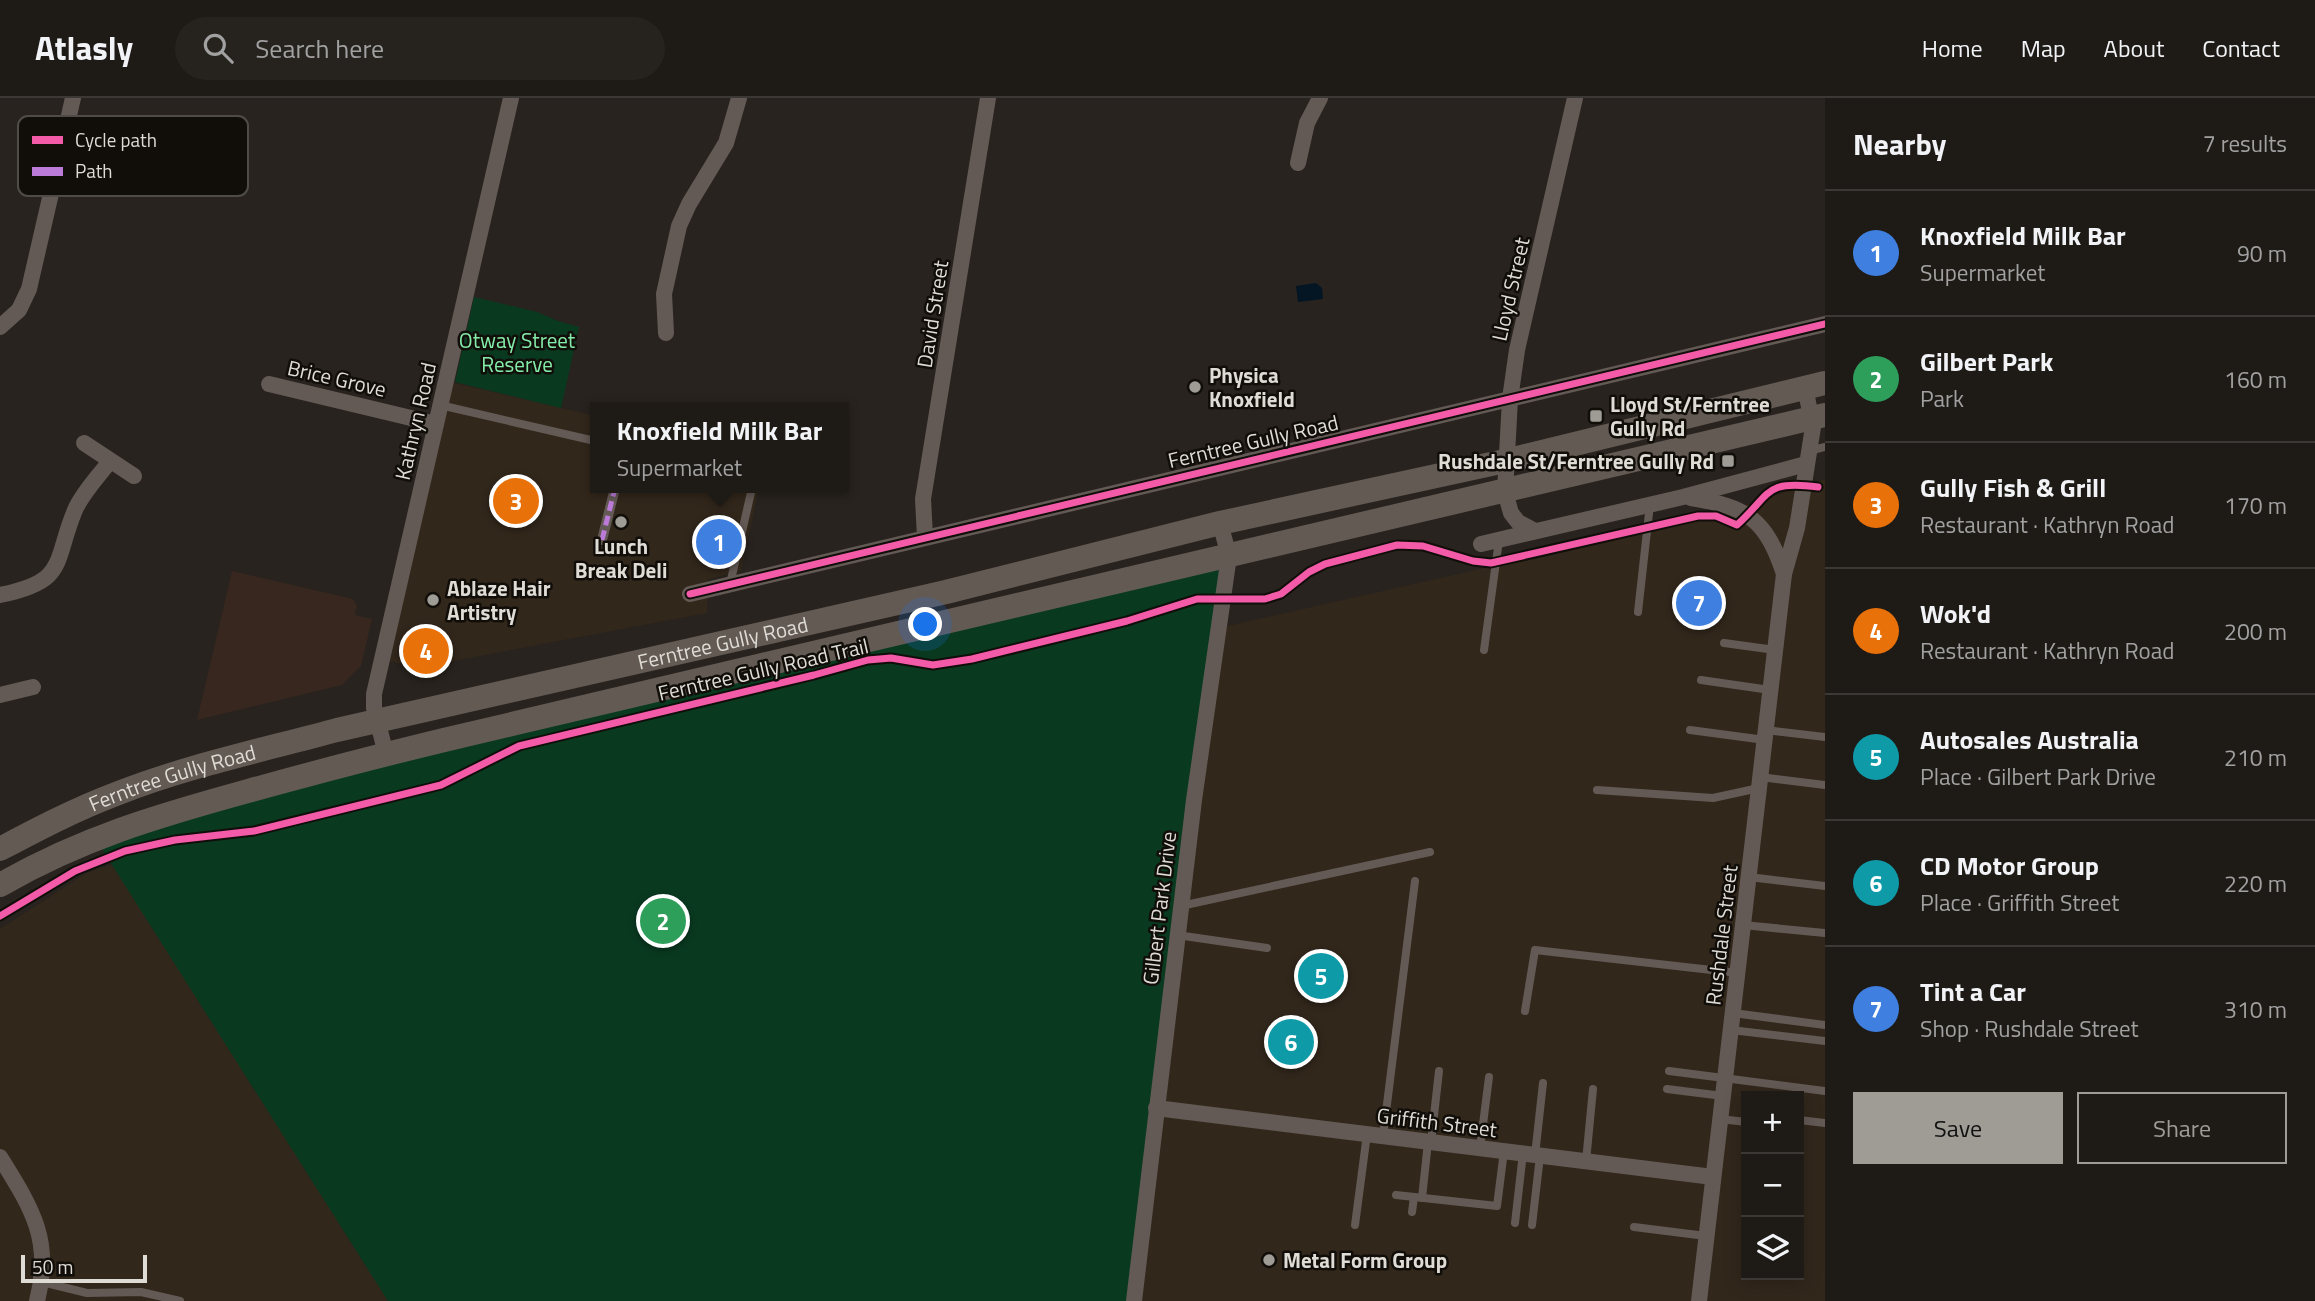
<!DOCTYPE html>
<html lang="en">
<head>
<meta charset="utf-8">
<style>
	:root { --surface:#1e1a16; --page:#26231f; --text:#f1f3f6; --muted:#a1a1a1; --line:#3c3835; --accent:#9f9b95 }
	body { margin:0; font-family:"Titillium Web",sans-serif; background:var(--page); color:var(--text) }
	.controls { position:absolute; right:21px; bottom:21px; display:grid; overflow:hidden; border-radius:0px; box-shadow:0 4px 18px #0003 }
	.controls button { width:63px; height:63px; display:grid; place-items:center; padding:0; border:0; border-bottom:2px solid var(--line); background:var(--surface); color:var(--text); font:35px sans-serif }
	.scale { position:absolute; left:21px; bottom:18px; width:126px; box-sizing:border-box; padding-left:7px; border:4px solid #dfdbd5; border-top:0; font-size:19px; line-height:24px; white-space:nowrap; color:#dfdbd5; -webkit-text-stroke:5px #110e0a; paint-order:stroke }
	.you { position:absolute; left:926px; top:527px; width:24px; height:24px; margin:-18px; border:5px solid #fff; border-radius:50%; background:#1a73e8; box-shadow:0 0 0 10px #1a73e833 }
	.badge { display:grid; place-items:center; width:46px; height:46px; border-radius:50%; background:var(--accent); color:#fff; font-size:23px; font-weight:700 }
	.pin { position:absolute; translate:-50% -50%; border:4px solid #fff; box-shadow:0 2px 7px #0006 }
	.popup { position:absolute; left:590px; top:304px; width:259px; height:91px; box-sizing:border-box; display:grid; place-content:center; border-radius:0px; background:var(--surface); filter:drop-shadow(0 2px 5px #0005); font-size:23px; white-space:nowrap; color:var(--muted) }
	.popup b { font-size:26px; color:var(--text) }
	.popup::after { content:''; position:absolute; left:50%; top:100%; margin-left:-14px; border:14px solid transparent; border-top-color:var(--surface) }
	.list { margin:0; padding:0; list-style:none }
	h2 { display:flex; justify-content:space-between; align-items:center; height:91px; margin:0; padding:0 28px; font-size:30px }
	h2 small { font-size:23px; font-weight:400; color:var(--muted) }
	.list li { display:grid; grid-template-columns:46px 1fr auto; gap:21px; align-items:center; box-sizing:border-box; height:126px; padding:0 28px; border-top:2px solid var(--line) }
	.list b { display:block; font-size:26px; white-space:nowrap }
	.list p { margin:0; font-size:23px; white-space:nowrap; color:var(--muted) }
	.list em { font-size:23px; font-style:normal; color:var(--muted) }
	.actions { display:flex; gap:14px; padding:21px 28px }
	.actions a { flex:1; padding:16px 0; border:2px solid var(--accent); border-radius:0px; text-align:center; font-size:24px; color:var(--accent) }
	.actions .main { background:var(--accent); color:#111 }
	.icon { flex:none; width:38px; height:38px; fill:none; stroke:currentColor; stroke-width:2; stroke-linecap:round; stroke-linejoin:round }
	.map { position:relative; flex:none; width:1825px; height:1203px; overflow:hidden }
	header { display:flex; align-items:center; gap:42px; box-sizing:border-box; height:98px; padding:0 35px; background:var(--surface); border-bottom:2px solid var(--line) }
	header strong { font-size:33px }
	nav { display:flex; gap:38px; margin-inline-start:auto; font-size:24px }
	.search { width:490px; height:63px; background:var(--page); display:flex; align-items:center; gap:18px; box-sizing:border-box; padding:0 24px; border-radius:38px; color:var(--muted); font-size:26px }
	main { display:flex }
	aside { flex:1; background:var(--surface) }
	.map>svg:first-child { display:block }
	.built { fill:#32271b; fill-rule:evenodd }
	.education { fill:#37271f }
	.green { fill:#093a20 }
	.water { fill:#041623 }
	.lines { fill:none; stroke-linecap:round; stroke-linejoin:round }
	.service { stroke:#645a55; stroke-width:8 }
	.pedestrian { stroke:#645a55; stroke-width:10 }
	.minor { stroke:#645a55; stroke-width:16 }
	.primary { stroke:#645a54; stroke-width:24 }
	.quiet { stroke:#bd7bd9; stroke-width:5; stroke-dasharray:10 5; stroke-linecap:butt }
	.cycleway-casing { stroke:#110e0a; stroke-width:11 }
	.cycleway { stroke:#f35aa7; stroke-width:7 }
	.poi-dot { fill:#9f9b95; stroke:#110e0a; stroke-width:2.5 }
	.labels { text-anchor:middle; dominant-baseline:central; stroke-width:5; stroke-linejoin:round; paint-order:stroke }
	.street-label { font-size:21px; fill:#dfdbd5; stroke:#110e0a }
	.park-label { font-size:21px; fill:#84eca9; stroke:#110e0a }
	.poi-label { font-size:21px; font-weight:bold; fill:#dfdbd5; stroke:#110e0a; text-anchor:start }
	.key { fill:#110e0a; stroke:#4f4c47; stroke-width:2 }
	.key-label { font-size:19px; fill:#dfdbd5 }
</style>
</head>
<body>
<header>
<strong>Atlasly</strong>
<div class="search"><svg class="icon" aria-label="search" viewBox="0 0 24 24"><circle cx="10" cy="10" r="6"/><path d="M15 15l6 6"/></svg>Search here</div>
<nav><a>Home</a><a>Map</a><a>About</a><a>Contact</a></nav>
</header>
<main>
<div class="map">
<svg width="1825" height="1203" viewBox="0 0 1825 1203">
	<rect width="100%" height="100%" fill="#28231e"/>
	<g class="built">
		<path d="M446,283L595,318V390H759L741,473L708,481L707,515L416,570L382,561Z"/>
		<path d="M1825,381V1203H1134L1219,530L1703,421ZM1746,998H1799V1177H1746Z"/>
		<path d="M112,766L388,1203H0V831L85,776Z"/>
	</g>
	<path class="education" d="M232,473L353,501L357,508L355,517L372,521L361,568L342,587L197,622Z"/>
	<g class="green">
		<path d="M474,199L537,214L558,223L579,229L561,310L455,284Z"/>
		<path d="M1229,458L1134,1203H388L95,740Z"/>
	</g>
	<path class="water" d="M1316,185L1322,190L1323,201L1298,204L1296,188Z"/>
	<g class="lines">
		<g class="service">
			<path d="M440,307L595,343"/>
			<path d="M1809,353L1825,349"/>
			<path d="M730,486L752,390"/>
			<path d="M1638,514L1650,406"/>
			<path d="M1724,545L1775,552"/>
			<path d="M1484,552L1499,442"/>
			<path d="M1701,582L1770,592"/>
			<path d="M1690,632L1765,642"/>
			<path d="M1766,632L1825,639"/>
			<path d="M1760,679L1825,687"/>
			<path d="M1597,692L1713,700L1759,690"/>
			<path d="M1749,779L1825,788"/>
			<path d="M1181,808L1430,754"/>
			<path d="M1743,827L1825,835"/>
			<path d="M1177,837L1267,850"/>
			<path d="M1525,913L1535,852L1738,875"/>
			<path d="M1733,915L1825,927"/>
			<path d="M1731,932L1825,943"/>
			<path d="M1669,973L1825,993"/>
			<path d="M1667,991L1723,998"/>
			<path d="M1720,1021L1746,1024"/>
			<path d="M1799,1022L1825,1025"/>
			<path d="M1383,1038L1415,783"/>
			<path d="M1431,1044L1439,973"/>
			<path d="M1480,1050L1489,979"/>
			<path d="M1535,1057L1543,985"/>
			<path d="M1586,1063L1593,991"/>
			<path d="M1396,1097L1497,1108L1504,1053"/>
			<path d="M1422,1100L1428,1044"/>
			<path d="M1412,1114L1414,1099"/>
			<path d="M1515,1125L1523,1055"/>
			<path d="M1355,1127L1367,1036"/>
			<path d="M1532,1127L1540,1058"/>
			<path d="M1634,1129L1706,1138"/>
			<path d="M42,1184L87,1195L141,1194L180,1203"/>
		</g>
		<path class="pedestrian" d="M602,442L615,390"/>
		<g class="minor">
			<path d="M1298,65L1307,25L1320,0"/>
			<path d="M0,229L19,212L29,191L73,0"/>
			<path d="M666,235L664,196L679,128L689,106L726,45L739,0"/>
			<path d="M269,286L436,326"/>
			<path d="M84,345L134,378"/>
			<path d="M1691,400C1747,409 1766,421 1784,476"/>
			<path d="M1535,433L1518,424L1511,415L1505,394L1510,301L1517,252L1575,0"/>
			<path d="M925,439L923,401L988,0"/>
			<path d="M1481,446L1683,399L1806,366"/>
			<path d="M690,496L1825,226"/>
			<path d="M0,497C68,483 53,465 75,412C83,394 98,379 110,363"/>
			<path d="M0,597L33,589"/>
			<path d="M386,656L374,610V596L511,0"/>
			<path d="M1156,1010L1713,1079"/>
			<path d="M0,1059C31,1109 53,1142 37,1203"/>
			<path d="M1134,1203L1194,702L1229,458L1220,425"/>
			<path d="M1699,1203L1784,476L1797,430L1813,329L1805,289"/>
		</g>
		<g class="primary">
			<path id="s1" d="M0,751C38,731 76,711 116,696C187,668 263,652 337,632L946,494L1220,425L1505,363L1825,285"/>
			<path d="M0,787C82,740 157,718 248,693C313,675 378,658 444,642L1825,317"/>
		</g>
		<path class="quiet" d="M602,442L615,390"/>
		<defs>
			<g id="cycleway">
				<path d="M690,496L1825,226"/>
				<path d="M0,818L75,773L125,753L175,742L254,733L441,687L519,648L814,577L868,562L891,560L933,567L972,561L1127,523L1197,501H1265L1281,496L1309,474L1325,466L1397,447L1423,448L1473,463L1491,465L1698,418H1716L1737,427C1772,395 1764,382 1818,389"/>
			</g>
		</defs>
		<use href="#cycleway" class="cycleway-casing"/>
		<use href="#cycleway" class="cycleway"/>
	</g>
	<g class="poi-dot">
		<circle cx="1195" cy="289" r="7"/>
		<rect x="1589" y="311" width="14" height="14" rx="3.5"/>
		<rect x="1721" y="356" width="14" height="14" rx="3.5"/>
		<circle cx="621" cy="424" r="7"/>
		<circle cx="433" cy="502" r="7"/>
		<circle cx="1269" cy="1162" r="7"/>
	</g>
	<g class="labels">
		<g class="street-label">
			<text transform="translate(1510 191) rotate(-77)">Lloyd Street</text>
			<text transform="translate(932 216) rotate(-81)">David Street</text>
			<text transform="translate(337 280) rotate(13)">Brice Grove</text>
			<text transform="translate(415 323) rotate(-77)">Kathryn Road</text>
			<text transform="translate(1253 343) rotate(-13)">Ferntree Gully Road</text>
			<text stroke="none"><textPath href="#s1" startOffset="754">Ferntree Gully Road</textPath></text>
			<text transform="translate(763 571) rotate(-13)">Ferntree Gully Road Trail</text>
			<text stroke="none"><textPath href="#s1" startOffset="187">Ferntree Gully Road</textPath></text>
			<text transform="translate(1159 810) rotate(-83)">Gilbert Park Drive</text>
			<text transform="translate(1721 837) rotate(-83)">Rushdale Street</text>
			<text transform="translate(1437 1024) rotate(7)">Griffith Street</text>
		</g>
		<g class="park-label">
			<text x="517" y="242">Otway Street<tspan x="517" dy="24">Reserve</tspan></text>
		</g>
		<g class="poi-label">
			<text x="1209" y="277">Physica<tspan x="1209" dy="24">Knoxfield</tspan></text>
			<text x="1610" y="306">Lloyd St/Ferntree<tspan x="1610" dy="24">Gully Rd</tspan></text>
			<text x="1714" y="363" text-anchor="end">Rushdale St/Ferntree Gully Rd</text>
			<text x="621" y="448" text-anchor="middle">Lunch<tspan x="621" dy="24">Break Deli</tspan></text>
			<text x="447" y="490">Ablaze Hair<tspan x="447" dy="24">Artistry</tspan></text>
			<text x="1283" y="1162">Metal Form Group</text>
		</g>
	</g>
	<rect x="18" y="18" width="230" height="80" rx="10" class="key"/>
	<rect x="32" y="38" width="31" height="8" fill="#f35aa7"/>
	<rect x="32" y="69" width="31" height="9" fill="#bd7bd9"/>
	<g class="key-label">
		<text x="75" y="49">Cycle path</text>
		<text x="75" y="80">Path</text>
	</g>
</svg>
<div class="controls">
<button>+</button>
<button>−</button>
<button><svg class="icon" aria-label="layers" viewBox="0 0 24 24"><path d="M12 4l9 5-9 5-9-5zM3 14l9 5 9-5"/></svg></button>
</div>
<div class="scale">50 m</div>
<div class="you"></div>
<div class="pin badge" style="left:719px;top:444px;background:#3f7fe0">1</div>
<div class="popup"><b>Knoxfield Milk Bar</b>Supermarket</div>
<div class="pin badge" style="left:663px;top:823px;background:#2e9e5b">2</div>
<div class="pin badge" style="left:516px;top:403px;background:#e8710a">3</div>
<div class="pin badge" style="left:426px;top:553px;background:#e8710a">4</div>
<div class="pin badge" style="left:1321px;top:878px;background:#0f9aa8">5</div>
<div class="pin badge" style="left:1291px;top:944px;background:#0f9aa8">6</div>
<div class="pin badge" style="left:1699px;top:505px;background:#3f7fe0">7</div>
</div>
<aside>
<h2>Nearby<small>7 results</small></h2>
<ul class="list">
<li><span class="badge" style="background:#3f7fe0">1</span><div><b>Knoxfield Milk Bar</b><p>Supermarket</p></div><em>90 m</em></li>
<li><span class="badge" style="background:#2e9e5b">2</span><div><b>Gilbert Park</b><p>Park</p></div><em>160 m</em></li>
<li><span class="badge" style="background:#e8710a">3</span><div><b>Gully Fish &amp; Grill</b><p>Restaurant · Kathryn Road</p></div><em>170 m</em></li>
<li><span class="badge" style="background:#e8710a">4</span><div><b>Wok'd</b><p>Restaurant · Kathryn Road</p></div><em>200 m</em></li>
<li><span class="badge" style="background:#0f9aa8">5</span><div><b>Autosales Australia</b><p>Place · Gilbert Park Drive</p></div><em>210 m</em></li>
<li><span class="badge" style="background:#0f9aa8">6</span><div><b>CD Motor Group</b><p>Place · Griffith Street</p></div><em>220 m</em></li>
<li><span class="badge" style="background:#3f7fe0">7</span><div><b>Tint a Car</b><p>Shop · Rushdale Street</p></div><em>310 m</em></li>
</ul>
<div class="actions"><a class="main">Save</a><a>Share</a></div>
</aside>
</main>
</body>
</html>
